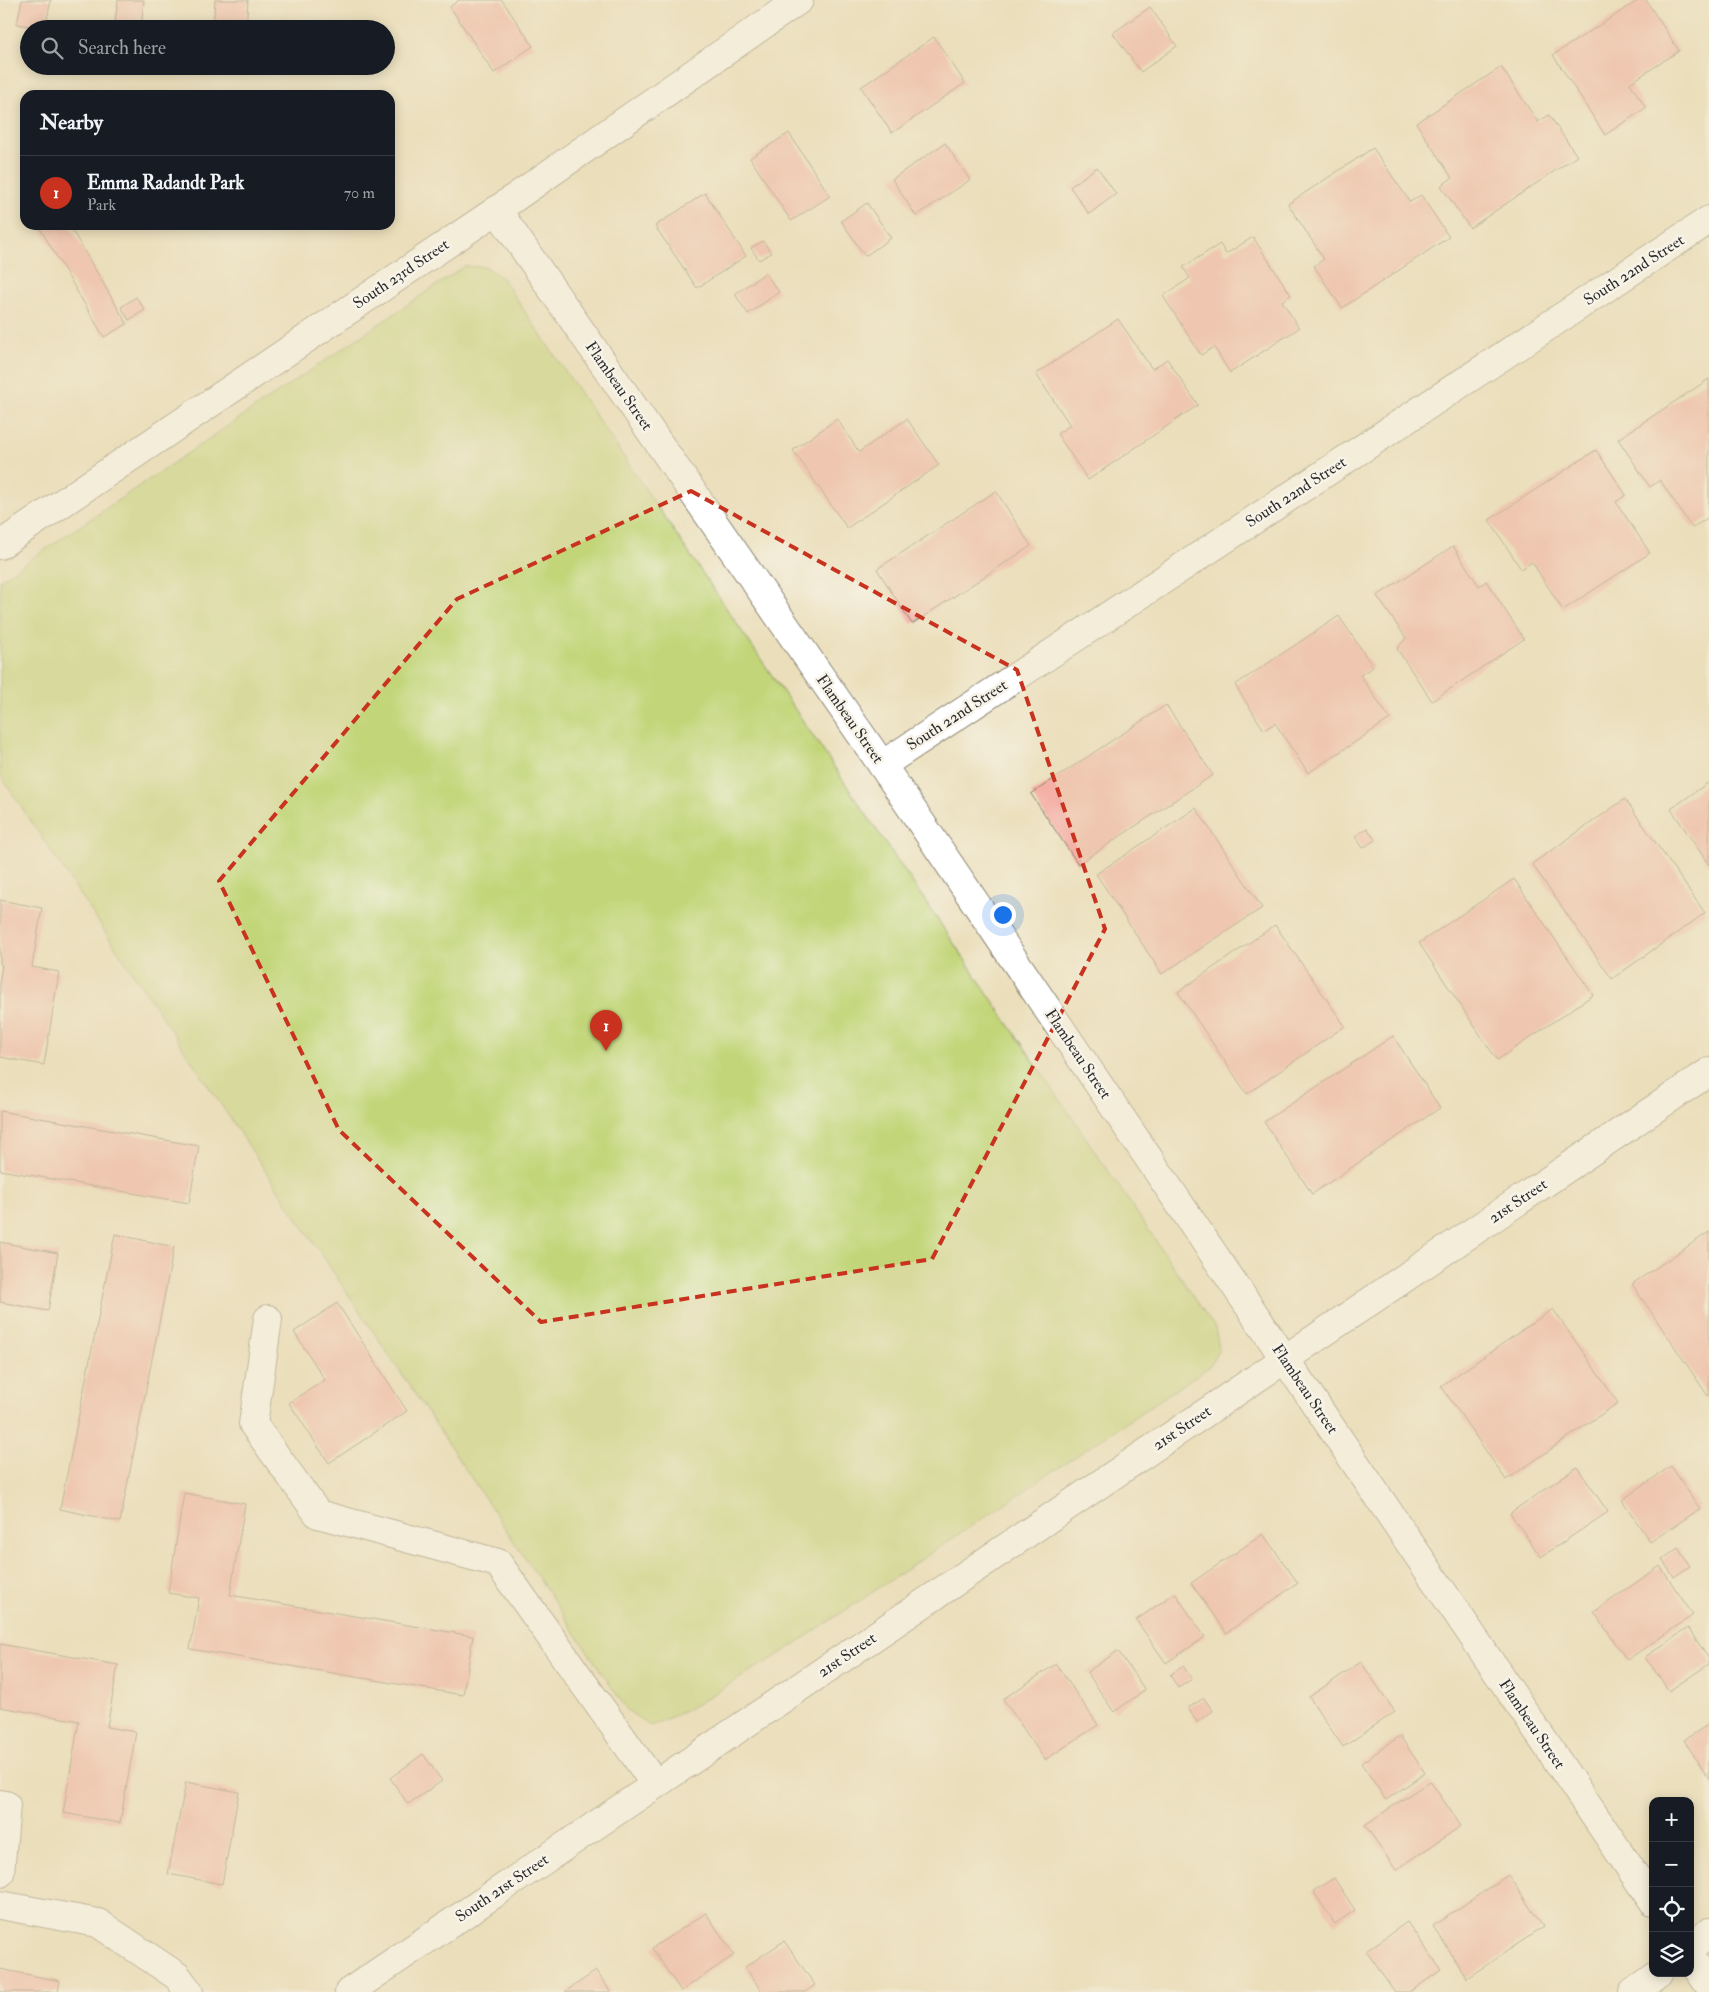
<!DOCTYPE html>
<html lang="en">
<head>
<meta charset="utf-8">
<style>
	:root { --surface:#171b24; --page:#242831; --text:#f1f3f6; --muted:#9ea1a6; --line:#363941; --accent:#c8321e }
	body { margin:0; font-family:"IM FELL Double Pica",serif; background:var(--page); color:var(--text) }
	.controls { position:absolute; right:15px; bottom:15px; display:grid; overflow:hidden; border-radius:10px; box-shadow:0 2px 12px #0003 }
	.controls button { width:45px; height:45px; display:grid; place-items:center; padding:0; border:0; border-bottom:1px solid var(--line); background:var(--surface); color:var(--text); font:25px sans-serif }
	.you { position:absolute; left:1002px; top:914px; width:18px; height:18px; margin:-12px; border:4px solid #fff; border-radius:50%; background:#1a73e8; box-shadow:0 0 0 8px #1a73e833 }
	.badge { display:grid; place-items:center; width:32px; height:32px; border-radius:50%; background:var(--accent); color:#fff; font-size:16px; font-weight:700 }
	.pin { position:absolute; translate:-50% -41px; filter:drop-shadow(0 1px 2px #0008) }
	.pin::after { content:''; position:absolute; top:26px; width:18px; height:15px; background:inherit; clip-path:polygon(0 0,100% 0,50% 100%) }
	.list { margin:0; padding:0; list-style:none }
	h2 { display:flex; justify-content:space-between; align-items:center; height:65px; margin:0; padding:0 20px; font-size:21px }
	h2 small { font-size:16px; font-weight:400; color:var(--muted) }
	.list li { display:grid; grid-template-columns:32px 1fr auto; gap:15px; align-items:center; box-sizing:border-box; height:75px; padding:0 20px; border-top:1px solid var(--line) }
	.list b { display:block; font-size:19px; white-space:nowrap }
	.list p { margin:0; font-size:16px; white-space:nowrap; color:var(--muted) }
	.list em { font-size:16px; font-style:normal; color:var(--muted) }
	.icon { flex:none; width:28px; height:28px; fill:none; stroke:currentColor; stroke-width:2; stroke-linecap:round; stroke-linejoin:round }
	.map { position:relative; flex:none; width:1709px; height:1992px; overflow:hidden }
	.search { position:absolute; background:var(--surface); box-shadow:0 2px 12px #0003; left:20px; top:20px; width:375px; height:55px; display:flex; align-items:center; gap:12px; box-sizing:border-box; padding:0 18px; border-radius:28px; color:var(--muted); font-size:19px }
	.panel { position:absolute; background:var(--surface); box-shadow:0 2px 12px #0003; left:20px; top:90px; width:375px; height:140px; border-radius:15px }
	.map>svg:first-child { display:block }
	.green { fill:#c2d679; stroke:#768052 }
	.building { fill:#f4aca2 }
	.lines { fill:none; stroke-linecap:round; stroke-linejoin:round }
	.minor-casing { stroke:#8b8573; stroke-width:30 }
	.minor { stroke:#fff; stroke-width:28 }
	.marked { fill:none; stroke:#c8321e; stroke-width:4; stroke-dasharray:10 6; stroke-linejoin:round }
	.labels { text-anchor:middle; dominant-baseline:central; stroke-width:5; stroke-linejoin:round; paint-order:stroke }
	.street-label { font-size:16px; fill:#2b2b2b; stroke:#f7f3e8 }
</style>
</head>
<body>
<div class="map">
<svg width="1709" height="1992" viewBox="0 0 1709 1992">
	<rect width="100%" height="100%" fill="#f7f3e8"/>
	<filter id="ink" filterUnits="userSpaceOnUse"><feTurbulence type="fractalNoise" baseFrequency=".02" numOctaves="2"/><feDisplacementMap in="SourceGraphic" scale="10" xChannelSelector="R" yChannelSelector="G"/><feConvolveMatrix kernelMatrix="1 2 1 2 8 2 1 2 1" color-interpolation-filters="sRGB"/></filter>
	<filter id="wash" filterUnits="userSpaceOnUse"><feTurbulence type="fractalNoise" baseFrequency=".0096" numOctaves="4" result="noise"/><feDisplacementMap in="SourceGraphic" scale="20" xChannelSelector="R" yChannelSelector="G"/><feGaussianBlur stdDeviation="1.12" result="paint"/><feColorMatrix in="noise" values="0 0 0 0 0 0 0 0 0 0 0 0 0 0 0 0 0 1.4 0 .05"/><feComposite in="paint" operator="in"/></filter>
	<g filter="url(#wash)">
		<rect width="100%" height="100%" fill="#ebdfbb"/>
		<path class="green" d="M465,266L486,267L502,278L1215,1328L1219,1349L1209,1367L783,1652L685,1711L650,1726L627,1710L0,775V580Z"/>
		<g id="blocks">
			<g class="building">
				<path d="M22,0H51L45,29L17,24Z"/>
				<path d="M118,0H144L141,29H114Z"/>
				<path d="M215,0H248L246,29H213Z"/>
				<path d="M459,0H502L533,46L494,73L450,7Z"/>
				<path d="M1639,0H1646L1679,51L1630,83L1646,108L1605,135L1553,55Z"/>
				<path d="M1150,7L1177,46L1141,72L1113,33Z"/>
				<path d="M934,37L965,83L892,133L861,87Z"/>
				<path d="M1501,67L1538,122L1549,115L1577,156L1470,228L1441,186L1452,178L1416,123Z"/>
				<path d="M789,133L830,196L791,221L750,158Z"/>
				<path d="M945,143L970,180L916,216L892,179Z"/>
				<path d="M1373,148L1410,202L1421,195L1449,237L1342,308L1314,266L1324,259L1288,204Z"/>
				<path d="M1097,167L1116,194L1089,214L1070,187Z"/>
				<path d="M705,193L746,256L697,288L655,226Z"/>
				<path d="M867,203L891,238L865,256L841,221Z"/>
				<path d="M38,225H69L127,324L104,337Z"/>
				<path d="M1253,237L1291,295L1282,301L1299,328L1230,373L1214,347L1201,355L1163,296L1190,278L1183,267L1220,244L1226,254Z"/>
				<path d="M763,241L771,253L759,260L751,248Z"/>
				<path d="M765,273L779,292L748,314L735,294Z"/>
				<path d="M136,297L145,310L129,320L121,307Z"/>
				<path d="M1118,319L1152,369L1167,359L1198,405L1088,480L1057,434L1070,425L1036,374Z"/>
				<path d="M1709,379V517L1692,528L1660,480L1650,487L1618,439Z"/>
				<path d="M837,419L859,452L907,419L939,465L847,528L793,450Z"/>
				<path d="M1596,450L1626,495L1616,502L1650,553L1563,610L1532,562L1521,569L1489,520Z"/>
				<path d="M996,491L1031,546L912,624L877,569Z"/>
				<path d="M1453,546L1479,586L1486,581L1524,639L1432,701L1397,649L1406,638L1377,596Z"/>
				<path d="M1339,616L1373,667L1360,675L1390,719L1308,773L1275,723L1264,730L1235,685Z"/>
				<path d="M1166,705L1213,775L1078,864L1031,794Z"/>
				<path d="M1709,782V865L1671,809Z"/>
				<path d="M1625,799L1705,913L1612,979L1532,864Z"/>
				<path d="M1196,808L1262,908L1162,974L1096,874Z"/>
				<path d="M1367,828L1375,840L1363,848L1355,836Z"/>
				<path d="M1514,879L1593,995L1497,1060L1419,943Z"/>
				<path d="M0,900L42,908L32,967L59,972L44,1065L0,1057V977L2,965L0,964Z"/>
				<path d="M1275,925L1345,1026L1247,1094L1178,992Z"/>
				<path d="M1393,1036L1440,1108L1312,1194L1264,1122Z"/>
				<path d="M0,1111L199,1146L189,1203L0,1170Z"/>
				<path d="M1709,1232V1396H1708L1632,1284Z"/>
				<path d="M115,1234L174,1247L120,1522L60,1509Z"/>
				<path d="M0,1242L58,1253L48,1311L0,1302Z"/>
				<path d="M337,1303L407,1411L329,1463L289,1403L325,1380L294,1332Z"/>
				<path d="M1553,1309L1618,1403L1506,1480L1441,1386Z"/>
				<path d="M1671,1466L1700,1509L1650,1542L1622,1500Z"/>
				<path d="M1577,1467L1608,1512L1541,1557L1510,1513Z"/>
				<path d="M184,1493L245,1504L230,1595L473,1636L463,1695L190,1649L199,1598L168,1593Z"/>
				<path d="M1263,1534L1298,1583L1226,1633L1191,1583Z"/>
				<path d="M1678,1548L1690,1566L1674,1577L1662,1560Z"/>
				<path d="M1660,1566L1693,1615L1627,1660L1594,1612Z"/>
				<path d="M1175,1593L1205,1637L1166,1663L1136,1620Z"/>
				<path d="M1688,1628L1709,1659V1664L1669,1691L1645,1657Z"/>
				<path d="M0,1644L118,1665L107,1727L136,1732L120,1823L63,1813L79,1721L0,1707Z"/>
				<path d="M1118,1651L1145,1690L1114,1712L1087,1672Z"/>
				<path d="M1361,1662L1395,1712L1343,1747L1309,1697Z"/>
				<path d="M1056,1664L1098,1725L1045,1760L1003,1699Z"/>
				<path d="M1183,1666L1192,1679L1178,1688L1170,1675Z"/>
				<path d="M1204,1698L1213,1711L1197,1722L1188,1708Z"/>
				<path d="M1709,1724V1779L1684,1740Z"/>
				<path d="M1400,1736L1425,1773L1386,1800L1361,1763Z"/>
				<path d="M423,1754L442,1781L408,1804L390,1778Z"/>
				<path d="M1430,1781L1461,1826L1396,1870L1365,1825Z"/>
				<path d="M186,1782L239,1792L222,1884L168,1874Z"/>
				<path d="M1508,1875L1543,1927L1467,1978L1433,1926Z"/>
				<path d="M1334,1878L1355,1910L1335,1924L1313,1891Z"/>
				<path d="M706,1913L734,1955L681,1991L652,1948Z"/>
				<path d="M1407,1922L1441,1970L1410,1992H1395L1366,1951Z"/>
				<path d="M784,1941L815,1985L805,1992H762L745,1967Z"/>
				<path d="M0,1969L60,1981L58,1992H0Z"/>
				<path d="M596,1971L611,1992H565Z"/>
			</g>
		</g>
	</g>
	<g filter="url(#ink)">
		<use href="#blocks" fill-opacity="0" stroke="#8b8573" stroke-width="1"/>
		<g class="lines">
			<defs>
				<g id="minor">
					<path d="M497,210L882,765L1653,1902"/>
					<path d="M0,545L497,210L799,0"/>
					<path d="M882,765L1709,220"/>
					<path d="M268,1319L253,1424L318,1514L498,1563L655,1784"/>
					<path d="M0,1804L6,1805L0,1873"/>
					<path d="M0,1905L98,1923L177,1976L189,1992"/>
					<path d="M1690,1950L1709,1932"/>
					<path d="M1690,1958L1709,1985"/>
					<path d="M349,1992L1709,1072"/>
					<path d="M1633,1992L1659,1973"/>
				</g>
			</defs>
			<use href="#minor" class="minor-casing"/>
			<use href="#minor" class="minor"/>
		</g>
	</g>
	<path d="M0 0H1709V1992H0ZM691,491L1017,670L1105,929L932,1259L541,1322L339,1130L219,881L457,599Z" fill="#ebdfbb" fill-opacity=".55" fill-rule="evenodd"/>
	<path class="marked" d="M691,491L1017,670L1105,929L932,1259L541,1322L339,1130L219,881L457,599Z"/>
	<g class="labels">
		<g class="street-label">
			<text transform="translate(1634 270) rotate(-33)">South 22nd Street</text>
			<text transform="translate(401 274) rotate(-34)">South 23rd Street</text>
			<text transform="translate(619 386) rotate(55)">Flambeau Street</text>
			<text transform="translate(1296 492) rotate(-33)">South 22nd Street</text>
			<text transform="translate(957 715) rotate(-33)">South 22nd Street</text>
			<text transform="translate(850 719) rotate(55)">Flambeau Street</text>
			<text transform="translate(1078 1054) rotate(56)">Flambeau Street</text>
			<text transform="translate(1518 1201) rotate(-34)">21st Street</text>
			<text transform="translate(1305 1389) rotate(56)">Flambeau Street</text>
			<text transform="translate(1182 1428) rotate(-34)">21st Street</text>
			<text transform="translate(847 1655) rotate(-34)">21st Street</text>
			<text transform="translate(1532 1724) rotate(56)">Flambeau Street</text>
			<text transform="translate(502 1888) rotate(-34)">South 21st Street</text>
		</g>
	</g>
</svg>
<div class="controls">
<button>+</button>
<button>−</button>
<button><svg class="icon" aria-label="locate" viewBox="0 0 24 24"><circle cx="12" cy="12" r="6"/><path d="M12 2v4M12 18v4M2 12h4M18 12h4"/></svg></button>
<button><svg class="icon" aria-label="layers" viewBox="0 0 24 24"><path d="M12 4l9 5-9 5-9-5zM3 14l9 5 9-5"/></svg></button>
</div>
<div class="you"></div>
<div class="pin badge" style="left:606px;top:1051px">1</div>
<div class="search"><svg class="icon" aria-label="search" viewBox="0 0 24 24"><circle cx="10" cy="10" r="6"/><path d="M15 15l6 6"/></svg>Search here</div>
<section class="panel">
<h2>Nearby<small></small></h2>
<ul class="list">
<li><span class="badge">1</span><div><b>Emma Radandt Park</b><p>Park</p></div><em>70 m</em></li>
</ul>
</section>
</div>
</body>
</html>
